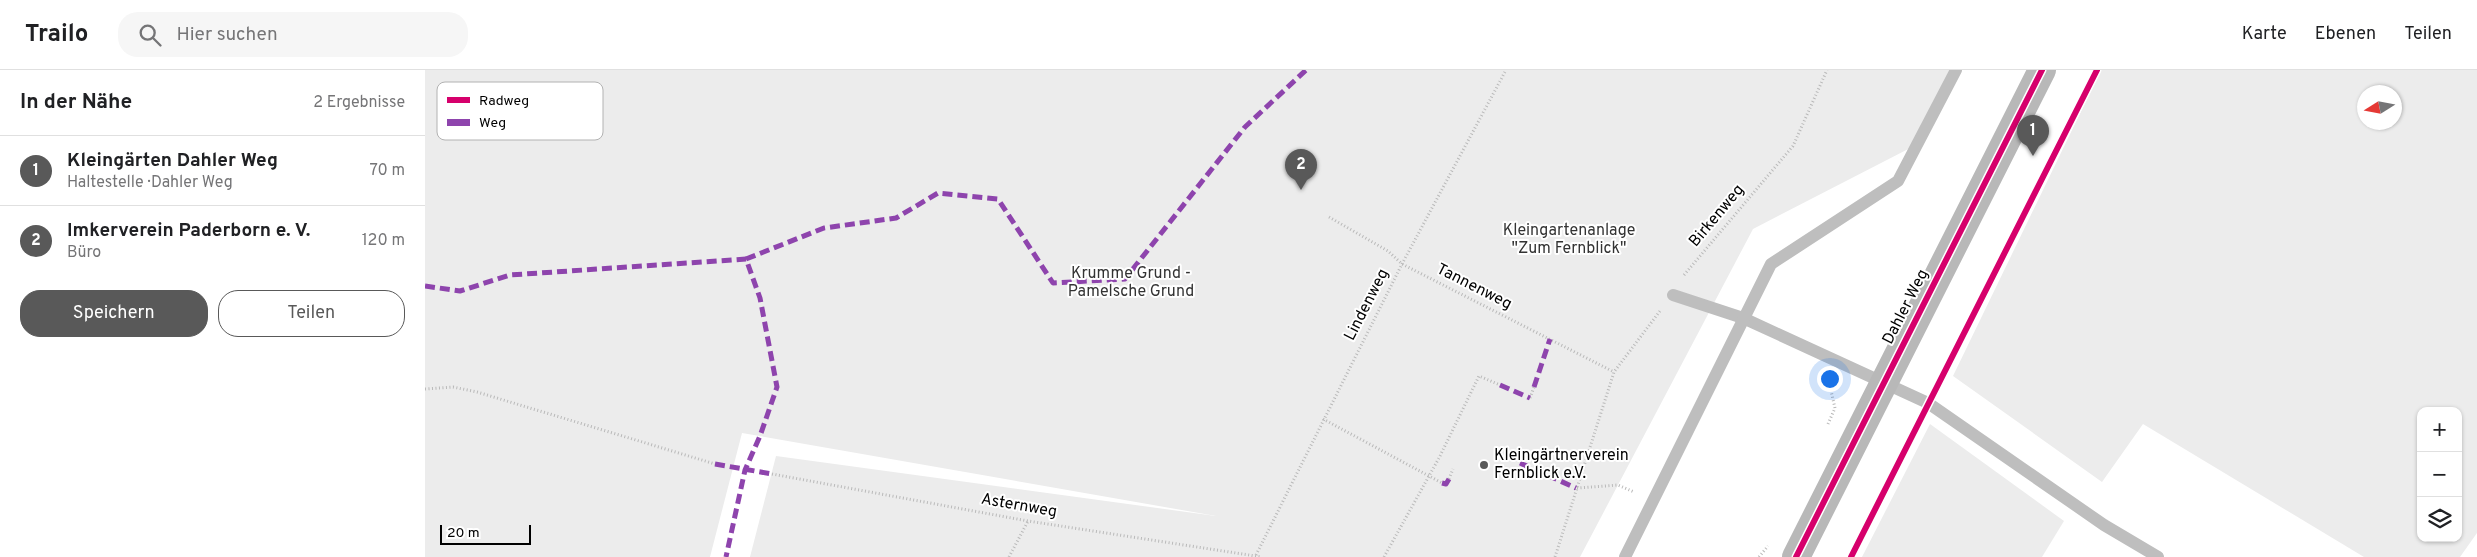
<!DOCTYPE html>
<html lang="de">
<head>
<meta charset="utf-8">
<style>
	:root { --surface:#fff; --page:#f6f6f6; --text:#202124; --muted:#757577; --line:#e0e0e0; --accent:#595959 }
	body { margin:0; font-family:Overpass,sans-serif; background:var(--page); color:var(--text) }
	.controls { position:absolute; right:15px; bottom:15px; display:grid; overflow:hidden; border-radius:10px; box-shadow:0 1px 4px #0004 }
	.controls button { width:45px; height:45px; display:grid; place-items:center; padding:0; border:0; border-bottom:1px solid var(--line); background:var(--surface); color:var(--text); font:25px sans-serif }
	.compass { position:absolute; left:1932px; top:15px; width:45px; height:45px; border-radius:50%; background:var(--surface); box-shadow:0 1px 4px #0004; rotate:259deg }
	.scale { position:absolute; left:15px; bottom:12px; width:91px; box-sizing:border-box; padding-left:5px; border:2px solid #000; border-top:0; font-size:14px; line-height:18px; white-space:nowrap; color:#000; -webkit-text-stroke:4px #fff; paint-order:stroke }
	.you { position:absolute; left:1404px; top:308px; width:18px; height:18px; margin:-12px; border:4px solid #fff; border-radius:50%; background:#1a73e8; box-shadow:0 0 0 8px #1a73e833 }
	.badge { display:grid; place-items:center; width:32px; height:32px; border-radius:50%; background:var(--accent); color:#fff; font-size:16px; font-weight:700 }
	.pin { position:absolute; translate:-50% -41px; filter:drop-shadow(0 1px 2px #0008) }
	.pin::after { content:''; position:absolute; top:26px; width:18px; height:15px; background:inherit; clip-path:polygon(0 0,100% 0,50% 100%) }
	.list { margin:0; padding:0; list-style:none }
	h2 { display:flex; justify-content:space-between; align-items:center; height:65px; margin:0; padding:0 20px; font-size:21px }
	h2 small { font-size:16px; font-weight:400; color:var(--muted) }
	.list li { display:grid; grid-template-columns:32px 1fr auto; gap:15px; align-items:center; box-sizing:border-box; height:70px; padding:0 20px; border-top:1px solid var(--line) }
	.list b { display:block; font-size:19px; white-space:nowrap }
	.list p { margin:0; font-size:16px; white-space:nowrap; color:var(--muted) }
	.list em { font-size:16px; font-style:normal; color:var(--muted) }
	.actions { display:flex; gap:10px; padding:15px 20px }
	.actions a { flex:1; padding:11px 0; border:1px solid var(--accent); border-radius:20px; text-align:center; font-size:18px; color:var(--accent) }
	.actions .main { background:var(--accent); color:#fff }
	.icon { flex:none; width:28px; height:28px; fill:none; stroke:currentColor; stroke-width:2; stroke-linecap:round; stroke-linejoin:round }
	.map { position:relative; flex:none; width:2052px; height:487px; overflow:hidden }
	header { display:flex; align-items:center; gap:30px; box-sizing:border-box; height:70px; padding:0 25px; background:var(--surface); border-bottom:1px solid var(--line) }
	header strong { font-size:24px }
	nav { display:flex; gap:28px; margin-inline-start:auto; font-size:18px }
	.search { width:350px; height:45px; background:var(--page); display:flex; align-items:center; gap:12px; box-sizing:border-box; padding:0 18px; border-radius:20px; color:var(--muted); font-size:19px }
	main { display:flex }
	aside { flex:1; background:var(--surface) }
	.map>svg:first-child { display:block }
	.green { fill:#ececec; fill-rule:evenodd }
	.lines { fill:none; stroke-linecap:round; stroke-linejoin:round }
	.path { stroke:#b9b9b9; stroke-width:3; stroke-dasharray:1 2.5; stroke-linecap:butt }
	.lane { stroke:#bebebe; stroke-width:12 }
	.secondary { stroke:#b8b8b8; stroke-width:28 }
	.quiet { stroke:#8e44ad; stroke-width:5; stroke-dasharray:10 5; stroke-linecap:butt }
	.cycleway-casing { stroke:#fff; stroke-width:9 }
	.cycleway { stroke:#d6006c; stroke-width:6 }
	.poi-dot { fill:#595959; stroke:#fff; stroke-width:2 }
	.labels { text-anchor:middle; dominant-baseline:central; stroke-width:4; stroke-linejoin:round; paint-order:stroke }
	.street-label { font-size:16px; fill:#000; stroke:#fff }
	.park-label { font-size:16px; fill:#333; stroke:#fff }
	.poi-label { font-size:16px; fill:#000; stroke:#fff; text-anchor:start }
	.key { fill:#fff; stroke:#b2b2b2; stroke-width:1 }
	.key-label { font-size:14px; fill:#000 }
</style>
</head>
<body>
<header>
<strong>Trailo</strong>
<div class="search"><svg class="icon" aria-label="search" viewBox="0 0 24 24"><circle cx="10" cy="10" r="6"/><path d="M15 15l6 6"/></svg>Hier suchen</div>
<nav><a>Karte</a><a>Ebenen</a><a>Teilen</a></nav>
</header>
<main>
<aside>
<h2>In der Nähe<small>2 Ergebnisse</small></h2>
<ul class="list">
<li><span class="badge">1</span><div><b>Kleingärten Dahler Weg</b><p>Haltestelle · Dahler Weg</p></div><em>70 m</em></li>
<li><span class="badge">2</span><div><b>Imkerverein Paderborn e. V.</b><p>Büro</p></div><em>120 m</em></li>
</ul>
<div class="actions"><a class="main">Speichern</a><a>Teilen</a></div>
</aside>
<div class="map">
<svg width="2052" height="487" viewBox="0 0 2052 487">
	<rect width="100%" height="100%" fill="#fff"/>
	<g class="green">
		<path d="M0,0H1527L1491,75L1328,159L1155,487H325L351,386L791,446L317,363L285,487H0Z"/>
		<path d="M1676,0H2052V463L2035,487H1939L1718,354L1677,412L1528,306ZM1940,22H1970V52H1940ZM1996,341H2033V468H1996Z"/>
		<path d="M1505,354L1639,451L1617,487H1437Z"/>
	</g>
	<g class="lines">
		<g class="path">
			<path d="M904,147L963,181L977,194L1189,302"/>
			<path d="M1259,205L1368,76L1402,0"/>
			<path d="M0,319L28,317L52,322L290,394"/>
			<path d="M1105,328L1109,317"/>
			<path d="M898,349L1017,413"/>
			<path d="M1403,354L1410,338L1404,312"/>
			<path d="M347,404L603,451L837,487"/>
			<path d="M1024,409L1028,399"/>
			<path d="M1152,418L1193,415L1209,422"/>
			<path d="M831,485L977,194L1081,0"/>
			<path d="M584,487L603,451"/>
			<path d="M959,487L1014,388L1054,306L1075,315"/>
			<path d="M1130,487L1189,302L1235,241"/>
			<path d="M1334,487L1343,476"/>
		</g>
		<g class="lane">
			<path d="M1248,225L1318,248L1503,333L1679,455L1733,487"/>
			<path d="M1200,487L1346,194L1473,111L1531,0"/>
		</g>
		<path class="secondary" d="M1371,487L1617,0"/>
		<g class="quiet">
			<path d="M321,189L399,158L471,148L513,123L573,129L628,213L700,209L820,57L881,0"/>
			<path d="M0,216L35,221L85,205L321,189L335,228L352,317L335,366L320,400L301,487"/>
			<path d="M1075,315L1105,328"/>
			<path d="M1109,317L1125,269"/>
			<path d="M1095,393L1151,418"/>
			<path d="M290,394L347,404"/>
			<path d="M1017,413L1021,414L1024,409"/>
		</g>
		<defs>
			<g id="cycleway">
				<path d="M1371,487L1617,0"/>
				<path d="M1426,487L1672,0"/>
			</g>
		</defs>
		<use href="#cycleway" class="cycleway-casing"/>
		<use href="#cycleway" class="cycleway"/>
	</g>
	<circle class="poi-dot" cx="1059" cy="395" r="5"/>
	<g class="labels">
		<g class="street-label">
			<text transform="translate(1292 146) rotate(-50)">Birkenweg</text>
			<text transform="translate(1049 217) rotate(27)">Tannenweg</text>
			<text transform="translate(942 235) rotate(-63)">Lindenweg</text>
			<text transform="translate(1481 237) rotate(-63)">Dahler Weg</text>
			<text transform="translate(594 436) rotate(10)">Asternweg</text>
		</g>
		<g class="park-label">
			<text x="1144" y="161">Kleingartenanlage<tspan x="1144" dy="18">"Zum Fernblick"</tspan></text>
			<text x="706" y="204">Krumme Grund -<tspan x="706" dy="18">Pamelsche Grund</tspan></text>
		</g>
		<g class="poi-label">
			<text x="1069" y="386">Kleingärtnerverein<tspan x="1069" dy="18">Fernblick e.V.</tspan></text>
		</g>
	</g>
	<rect x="12" y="12" width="166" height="58" rx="8" class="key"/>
	<rect x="22" y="27" width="23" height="6" fill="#d6006c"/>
	<rect x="22" y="49" width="23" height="7" fill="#8e44ad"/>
	<g class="key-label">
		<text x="54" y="35">Radweg</text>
		<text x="54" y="57">Weg</text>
	</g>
</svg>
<div class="controls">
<button>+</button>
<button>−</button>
<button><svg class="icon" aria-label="layers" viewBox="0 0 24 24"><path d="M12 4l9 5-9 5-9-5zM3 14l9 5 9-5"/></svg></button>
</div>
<svg class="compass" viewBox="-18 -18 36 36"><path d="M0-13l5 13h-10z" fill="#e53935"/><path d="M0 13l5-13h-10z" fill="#757577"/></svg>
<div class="scale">20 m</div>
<div class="you"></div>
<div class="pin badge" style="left:1608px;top:86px">1</div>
<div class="pin badge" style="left:876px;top:120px">2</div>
</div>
</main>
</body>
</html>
